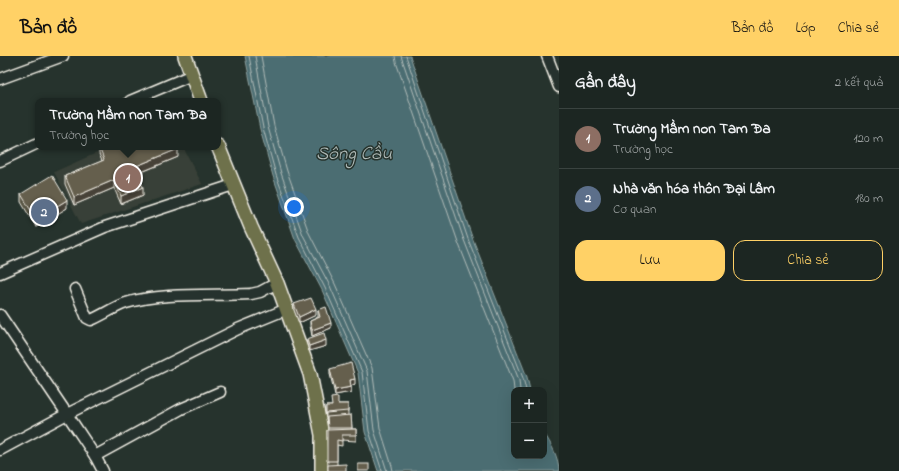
<!DOCTYPE html>
<html lang="vi">
<head>
<meta charset="utf-8">
<style>
	:root { --surface:#1c2622; --page:#252e2a; --text:#f1f3f6; --muted:#a0a5a5; --line:#3a4340; --accent:#ffd166 }
	body { margin:0; font-family:"Indie Flower",sans-serif; background:var(--page); color:var(--text) }
	.controls { position:absolute; right:12px; bottom:12px; display:grid; overflow:hidden; border-radius:8px; box-shadow:0 4px 16px #0002 }
	.controls button { width:36px; height:36px; display:grid; place-items:center; padding:0; border:0; border-bottom:1px solid var(--line); background:var(--surface); color:var(--text); font:20px sans-serif }
	.you { position:absolute; left:294px; top:151px; width:14px; height:14px; margin:-10px; border:3px solid #fff; border-radius:50%; background:#1a73e8; box-shadow:0 0 0 6px #1a73e833 }
	.badge { display:grid; place-items:center; width:26px; height:26px; border-radius:50%; background:var(--accent); color:#fff; font-size:13px; font-weight:700 }
	.pin { position:absolute; translate:-50% -50%; border:2px solid #fff; box-shadow:0 1px 4px #0006 }
	.popup { position:absolute; left:35px; top:42px; width:186px; height:52px; box-sizing:border-box; display:grid; place-content:center; border-radius:8px; background:var(--surface); filter:drop-shadow(0 1px 3px #0005); font-size:13px; white-space:nowrap; color:var(--muted) }
	.popup b { font-size:15px; color:var(--text) }
	.popup::after { content:''; position:absolute; left:50%; top:100%; margin-left:-8px; border:8px solid transparent; border-top-color:var(--surface) }
	.list { margin:0; padding:0; list-style:none }
	h2 { display:flex; justify-content:space-between; align-items:center; height:52px; margin:0; padding:0 16px; font-size:17px }
	h2 small { font-size:13px; font-weight:400; color:var(--muted) }
	.list li { display:grid; grid-template-columns:26px 1fr auto; gap:12px; align-items:center; box-sizing:border-box; height:60px; padding:0 16px; border-top:1px solid var(--line) }
	.list b { display:block; font-size:15px; white-space:nowrap }
	.list p { margin:0; font-size:13px; white-space:nowrap; color:var(--muted) }
	.list em { font-size:13px; font-style:normal; color:var(--muted) }
	.actions { display:flex; gap:8px; padding:12px 16px }
	.actions a { flex:1; padding:9px 0; border:1px solid var(--accent); border-radius:12px; text-align:center; font-size:14px; color:var(--accent) }
	.actions .main { background:var(--accent); color:#111 }
	.map { position:relative; flex:none; width:559px; height:415px; overflow:hidden }
	header { display:flex; align-items:center; gap:24px; box-sizing:border-box; height:56px; padding:0 20px; background:var(--accent); color:#111 }
	header strong { font-size:19px }
	nav { display:flex; gap:22px; margin-inline-start:auto; font-size:14px }
	main { display:flex }
	aside { flex:1; background:var(--surface) }
	.map>svg:first-child { display:block }
	.built { fill:#394037 }
	.water { fill:#4c6d72; stroke:#8fa2a1 }
	.lines { fill:none; stroke-linecap:round; stroke-linejoin:round }
	.shore { stroke:#b1bcb9; stroke-width:1 }
	.minor-casing { stroke:#f4f1e8; stroke-width:13 }
	.major-casing { stroke:#f4f1e8; stroke-width:16 }
	.minor { stroke:#26332d; stroke-width:10 }
	.major { stroke:#6e714b; stroke-width:13 }
	.wall { fill:#575243; stroke:#f4f1e8 }
	.shaded-wall { fill:#474237; stroke:#f4f1e8 }
	.building { fill:#655f4e; stroke:#f4f1e8 }
	.labels { text-anchor:middle; dominant-baseline:central; stroke-width:3; stroke-linejoin:round; paint-order:stroke }
	.water-label { font-size:19px; font-style:italic; fill:#b1bcb9; stroke:#26332d }
</style>
</head>
<body>
<header>
<strong>Bản đồ</strong>
<nav><a>Bản đồ</a><a>Lớp</a><a>Chia sẻ</a></nav>
</header>
<main>
<div class="map">
<svg width="559" height="415" viewBox="0 0 559 415">
	<rect width="100%" height="100%" fill="#26332d"/>
	<filter id="ink" filterUnits="userSpaceOnUse"><feTurbulence type="fractalNoise" baseFrequency=".025" numOctaves="2"/><feDisplacementMap in="SourceGraphic" scale="8" xChannelSelector="R" yChannelSelector="G"/><feConvolveMatrix kernelMatrix="1 2 1 2 8 2 1 2 1" color-interpolation-filters="sRGB"/></filter>
	<g filter="url(#ink)">
		<path class="built" d="M110,91H183L202,128L81,168L54,116Z"/>
		<path class="water" d="M245,0H410L472,181L527,321L530,334H514V400H544V377C551,388 559,402 559,415H378L365,376L358,317L322,234L295,183L273,120L260,73Z"/>
		<g class="lines">
			<g class="shore">
				<path d="M249,0L263,72L276,119L299,181L325,232L362,316L369,375L382,415"/>
				<path d="M255,0L268,71L281,117L303,179L330,230L367,315L374,374L387,415"/>
				<path d="M261,0L274,70L287,115L309,177L335,228L372,312L380,372L392,410L393,415"/>
				<path d="M395,0L396,6L458,186L513,325L514,334"/>
				<path d="M401,0L464,184L519,324L520,334"/>
				<path d="M406,0L468,183L523,322L526,334"/>
			</g>
			<defs>
				<g id="minor">
					<path d="M547,0L559,31"/>
					<path d="M0,23L63,0"/>
					<path d="M130,45L192,19"/>
					<path d="M0,105L38,87"/>
					<path d="M0,217L105,171L233,129"/>
					<path d="M75,233L87,262L91,264C103,259 114,251 126,247C162,236 213,240 251,238L260,236L277,227"/>
					<path d="M0,259L67,358L95,400L103,415"/>
					<path d="M0,394L67,358L238,273L287,253"/>
					<path d="M95,400L181,353L220,336"/>
				</g>
				<g id="major">
					<path d="M185,0L201,45"/>
					<path d="M218,90L251,171L277,227L310,318L322,379V415"/>
				</g>
			</defs>
			<use href="#minor" class="minor-casing"/>
			<use href="#major" class="major-casing"/>
			<use href="#minor" class="minor"/>
			<use href="#major" class="major"/>
		</g>
		<g class="wall">
			<path d="M99,91L178,101L137,118L143,139L121,148L114,132L74,149L65,128V120L102,105L99,98Z"/>
			<path d="M21,138L67,152L36,171L21,146Z"/>
			<path d="M294,248L316,259L299,267L294,254Z"/>
			<path d="M318,254L331,272L312,280L310,270V265L318,261Z"/>
			<path d="M307,283L326,290L309,295L307,288Z"/>
			<path d="M330,313L355,328L351,330V336L335,339L330,318Z"/>
			<path d="M338,348H348V360L351,359L352,373H356V385L342,384V390L337,389V408L346,415H328L327,374H328L327,362H326V350H331Z"/>
		</g>
		<g class="shaded-wall">
			<path d="M178,93V101L134,119V111Z"/>
			<path d="M114,124V132L74,149V141Z"/>
			<path d="M143,131V139L121,148V140Z"/>
			<path d="M67,144V152L36,171V163Z"/>
			<path d="M316,253V259L299,267V261Z"/>
			<path d="M331,267V272L312,280V274Z"/>
			<path d="M326,284V290L309,295V290Z"/>
			<path d="M355,323V328L350,330V324Z"/>
			<path d="M351,331V336L335,339V334Z"/>
		</g>
		<g class="building">
			<path d="M99,91H177L178,93L134,111L143,131L121,140L114,124L74,141L65,120L104,104Z"/>
			<path d="M52,119L67,144L36,163L21,138Z"/>
			<path d="M311,242L316,253L299,261L294,248Z"/>
			<path d="M326,251L331,267L312,274L310,265L320,261L318,254Z"/>
			<path d="M324,277L326,284L309,290L307,283Z"/>
			<path d="M351,307L355,323L350,324L351,331L335,334L330,313Z"/>
			<path d="M338,341V348H348V355L326,357V350H332L331,342Z"/>
			<path d="M351,359L352,372H328L327,361Z"/>
			<path d="M356,373V379H342V385L337,384V405H327V374Z"/>
			<path d="M346,408V415H328V409Z"/>
			<rect x="358" y="408" width="11" height="7"/>
		</g>
	</g>
	<g class="labels">
		<g class="water-label">
			<text x="354" y="98">Sông Cầu</text>
		</g>
	</g>
</svg>
<div class="controls">
<button>+</button>
<button>−</button>
</div>
<div class="you"></div>
<div class="pin badge" style="left:128px;top:122px;background:#8d6e63">1</div>
<div class="popup"><b>Trường Mầm non Tam Đa</b>Trường học</div>
<div class="pin badge" style="left:44px;top:156px;background:#5c6f8a">2</div>
</div>
<aside>
<h2>Gần đây<small>2 kết quả</small></h2>
<ul class="list">
<li><span class="badge" style="background:#8d6e63">1</span><div><b>Trường Mầm non Tam Đa</b><p>Trường học</p></div><em>120 m</em></li>
<li><span class="badge" style="background:#5c6f8a">2</span><div><b>Nhà văn hóa thôn Đại Lâm</b><p>Cơ quan</p></div><em>180 m</em></li>
</ul>
<div class="actions"><a class="main">Lưu</a><a>Chia sẻ</a></div>
</aside>
</main>
</body>
</html>
